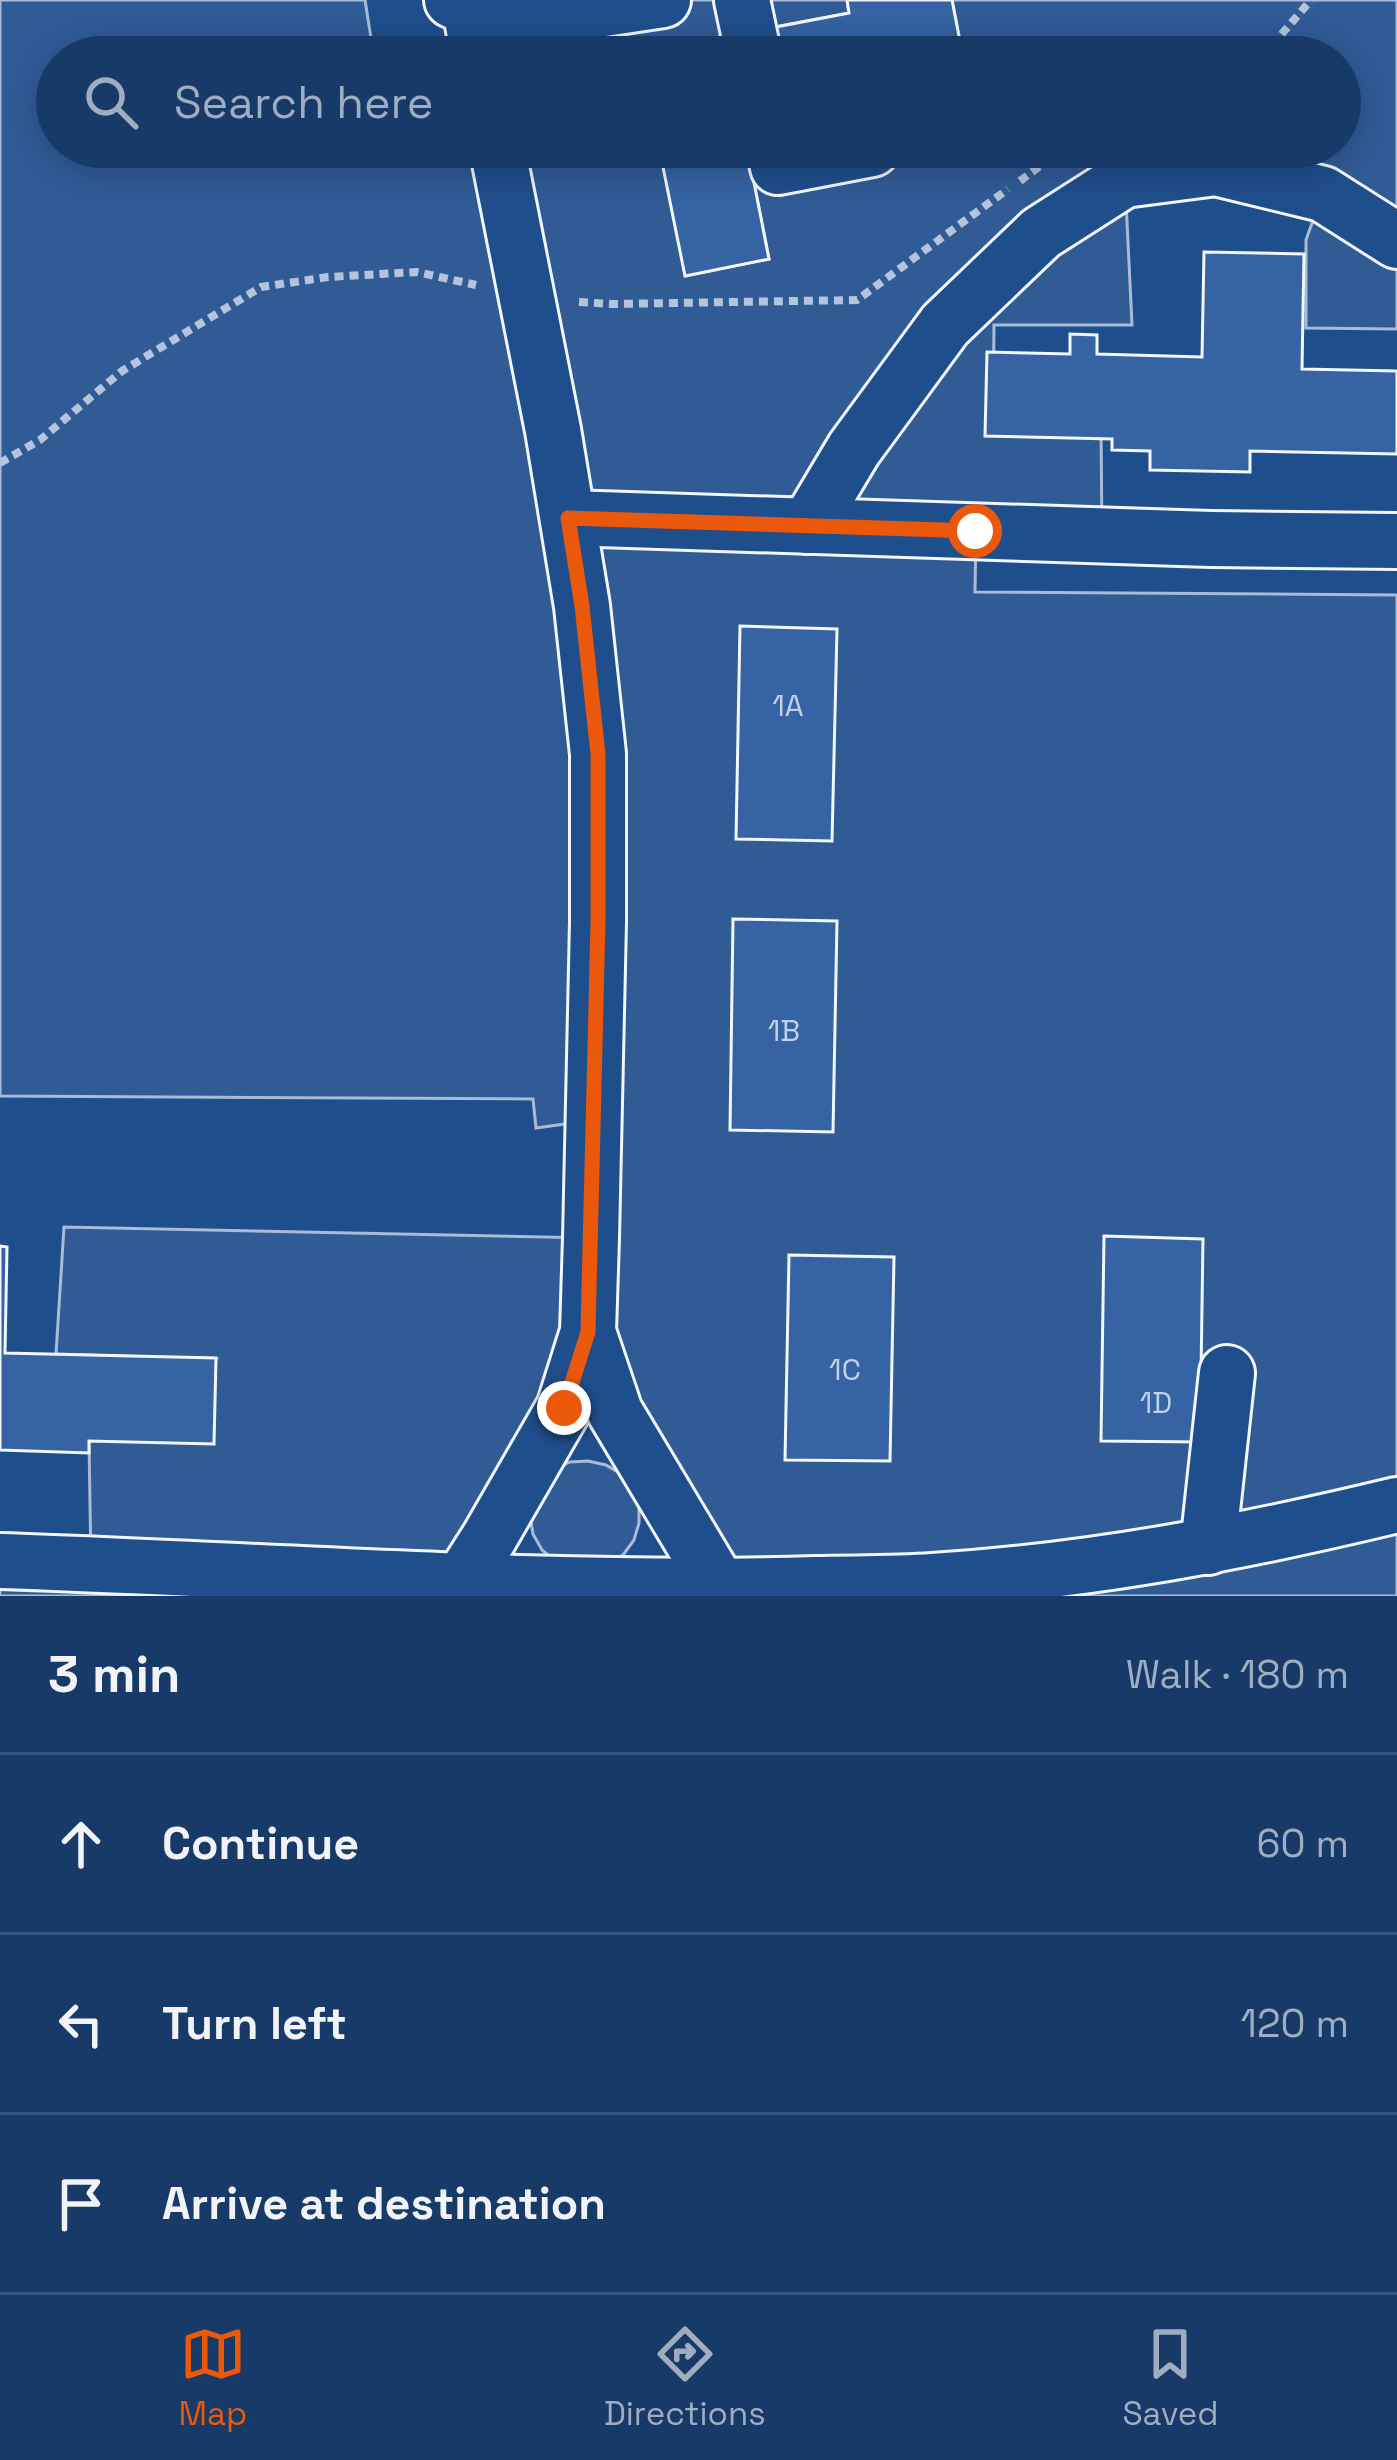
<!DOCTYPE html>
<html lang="en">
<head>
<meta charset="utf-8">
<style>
	:root { --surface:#173a69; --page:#20416f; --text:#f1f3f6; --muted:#9eadc0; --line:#36547d; --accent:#ea580c }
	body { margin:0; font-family:"Space Grotesk",sans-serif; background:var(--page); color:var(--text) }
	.stop { position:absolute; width:36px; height:36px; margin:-27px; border:9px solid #ea580c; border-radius:50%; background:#fff }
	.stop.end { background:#ea580c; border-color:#fff; box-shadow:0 3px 12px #0008 }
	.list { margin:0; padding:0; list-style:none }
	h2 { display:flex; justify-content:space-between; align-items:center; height:156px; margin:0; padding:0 48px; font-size:51px }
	h2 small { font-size:39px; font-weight:400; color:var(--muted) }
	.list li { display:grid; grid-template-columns:78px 1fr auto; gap:36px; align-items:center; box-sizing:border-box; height:180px; padding:0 48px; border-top:3px solid var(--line) }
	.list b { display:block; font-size:45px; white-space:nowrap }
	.list em { font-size:39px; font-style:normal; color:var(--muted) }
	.icon { flex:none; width:66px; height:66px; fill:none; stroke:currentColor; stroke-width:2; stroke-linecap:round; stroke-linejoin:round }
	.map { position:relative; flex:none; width:1397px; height:1596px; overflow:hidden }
	.search { position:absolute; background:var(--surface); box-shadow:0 6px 30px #0003; left:36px; right:36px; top:36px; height:132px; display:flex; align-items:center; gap:30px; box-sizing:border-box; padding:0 42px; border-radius:66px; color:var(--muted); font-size:45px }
	.sheet { height:696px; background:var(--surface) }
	nav { display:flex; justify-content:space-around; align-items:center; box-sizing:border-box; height:168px; border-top:3px solid var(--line); background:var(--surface); font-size:33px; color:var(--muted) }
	nav a { display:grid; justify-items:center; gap:6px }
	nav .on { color:var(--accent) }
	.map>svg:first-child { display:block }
	.built { fill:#305b95; stroke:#a8bbd7; stroke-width:3 }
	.building { fill:#3563a3; stroke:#f2f6ff; stroke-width:3 }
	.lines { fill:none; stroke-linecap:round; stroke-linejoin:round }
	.minor-casing { stroke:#f2f6ff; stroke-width:60 }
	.path { stroke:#b3c4dc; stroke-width:8; stroke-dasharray:9 6; stroke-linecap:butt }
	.minor { stroke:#1f4e8c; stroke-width:54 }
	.route { stroke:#ea580c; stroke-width:15 }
	.labels { text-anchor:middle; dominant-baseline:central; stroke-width:9; stroke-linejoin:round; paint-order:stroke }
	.number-label { font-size:30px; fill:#c3d1e8 }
</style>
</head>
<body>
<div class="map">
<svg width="1397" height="1596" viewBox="0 0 1397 1596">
	<rect width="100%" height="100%" fill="#1f4e8c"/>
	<g class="built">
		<path d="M0,0H365L374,57H57V147H659L686,276L769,259L747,147H1340V57H963L952,0H1397V329L1306,328V240L1322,195L1125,180L1132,325H994L993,425L1101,426L1102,536L976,531L975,592L1397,595V1596H846L719,1587L588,1334L489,1538L354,1596H0V1562L91,1566L89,1441L215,1359L56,1354L64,1227L591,1238L593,1120L536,1128L533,1099L0,1096Z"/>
		<path d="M530,0H847L849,13L641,52V57H589L635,52L564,37Z"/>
		<path d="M588,1461L606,1465L621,1474L632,1488L639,1505V1523L634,1540L623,1555L608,1564L555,1561L542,1550L533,1534L530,1516L554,1469L570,1462Z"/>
	</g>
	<g class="building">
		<path d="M847,0H952L963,57H765L760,30L849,13Z"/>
		<path d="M724,36L728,57H641L640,53Z"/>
		<path d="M659,147H747L769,259L685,276Z"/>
		<path d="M1204,252L1304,254L1302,369L1397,371V454L1250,451V472L1150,470V451L1112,450V439L985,436L987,352L1070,354V334L1097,335V354L1202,357Z"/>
		<path d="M740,626L837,629L832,841L736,839Z"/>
		<path d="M733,919L837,921L833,1132L730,1130Z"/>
		<path d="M1104,1236L1203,1239L1200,1442L1101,1441Z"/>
		<path d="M0,1246L7,1247L5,1353L216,1358L214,1444L89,1441V1453L0,1450Z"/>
		<path d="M789,1255L894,1257L890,1461L785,1460Z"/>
	</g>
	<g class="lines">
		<defs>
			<g id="minor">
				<path d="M452,0L470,8L479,57"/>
				<path d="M742,0L754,57"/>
				<path d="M470,8L557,16L663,0"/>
				<path d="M774,147L778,167L872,149"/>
				<path d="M568,518L1211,539L1397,541"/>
				<path d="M808,526L854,449L945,325L1041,233L1124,180L1216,168L1323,194L1397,241"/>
				<path d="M588,1332L615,1412L725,1596"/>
				<path d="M1208,1547L1227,1373"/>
				<path d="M0,1561C272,1570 543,1592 815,1584C854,1583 894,1584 933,1581C1090,1571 1244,1542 1397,1505"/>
				<path d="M452,1596L489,1538L564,1408L588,1332L591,1238L598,922V754L582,606L553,430L497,147"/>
			</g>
		</defs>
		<use href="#minor" class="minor-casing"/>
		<g class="path">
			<path d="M1262,57L1311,0"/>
			<path d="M1020,181L1052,157L1068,151"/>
			<path d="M579,302L613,304L857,300L1008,189"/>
			<path d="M0,463L40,440L122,371L261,287L328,277L417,272L476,285"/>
		</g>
		<use href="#minor" class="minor"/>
	</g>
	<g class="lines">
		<path class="route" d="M564,1408L588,1332L598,922V754L582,606L568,518L975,531"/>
	</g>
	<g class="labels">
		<g class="number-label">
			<text x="788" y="705">1A</text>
			<text x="784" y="1030">1B</text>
			<text x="845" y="1369">1C</text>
			<text x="1156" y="1402">1D</text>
		</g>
	</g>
</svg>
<div class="stop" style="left:975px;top:531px"></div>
<div class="stop end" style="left:564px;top:1408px"></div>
<div class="search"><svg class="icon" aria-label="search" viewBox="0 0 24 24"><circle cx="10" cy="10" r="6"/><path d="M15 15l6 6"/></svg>Search here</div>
</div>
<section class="sheet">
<h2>3 min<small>Walk · 180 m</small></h2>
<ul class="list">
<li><svg class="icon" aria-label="ahead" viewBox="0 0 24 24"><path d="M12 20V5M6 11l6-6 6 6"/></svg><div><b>Continue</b></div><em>60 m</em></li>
<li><svg class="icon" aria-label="left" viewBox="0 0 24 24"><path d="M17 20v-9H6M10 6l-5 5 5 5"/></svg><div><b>Turn left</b></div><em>120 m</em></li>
<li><svg class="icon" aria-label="arrive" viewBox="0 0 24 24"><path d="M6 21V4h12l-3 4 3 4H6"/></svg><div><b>Arrive at destination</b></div></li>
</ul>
</section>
<nav>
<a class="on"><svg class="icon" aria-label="map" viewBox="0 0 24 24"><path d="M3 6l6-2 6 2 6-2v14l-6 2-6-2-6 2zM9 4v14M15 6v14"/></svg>Map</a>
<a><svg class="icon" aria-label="directions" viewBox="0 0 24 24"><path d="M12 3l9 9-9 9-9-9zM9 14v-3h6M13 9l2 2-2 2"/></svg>Directions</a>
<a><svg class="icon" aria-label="saved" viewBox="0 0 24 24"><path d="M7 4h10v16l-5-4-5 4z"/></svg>Saved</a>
</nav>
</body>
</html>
